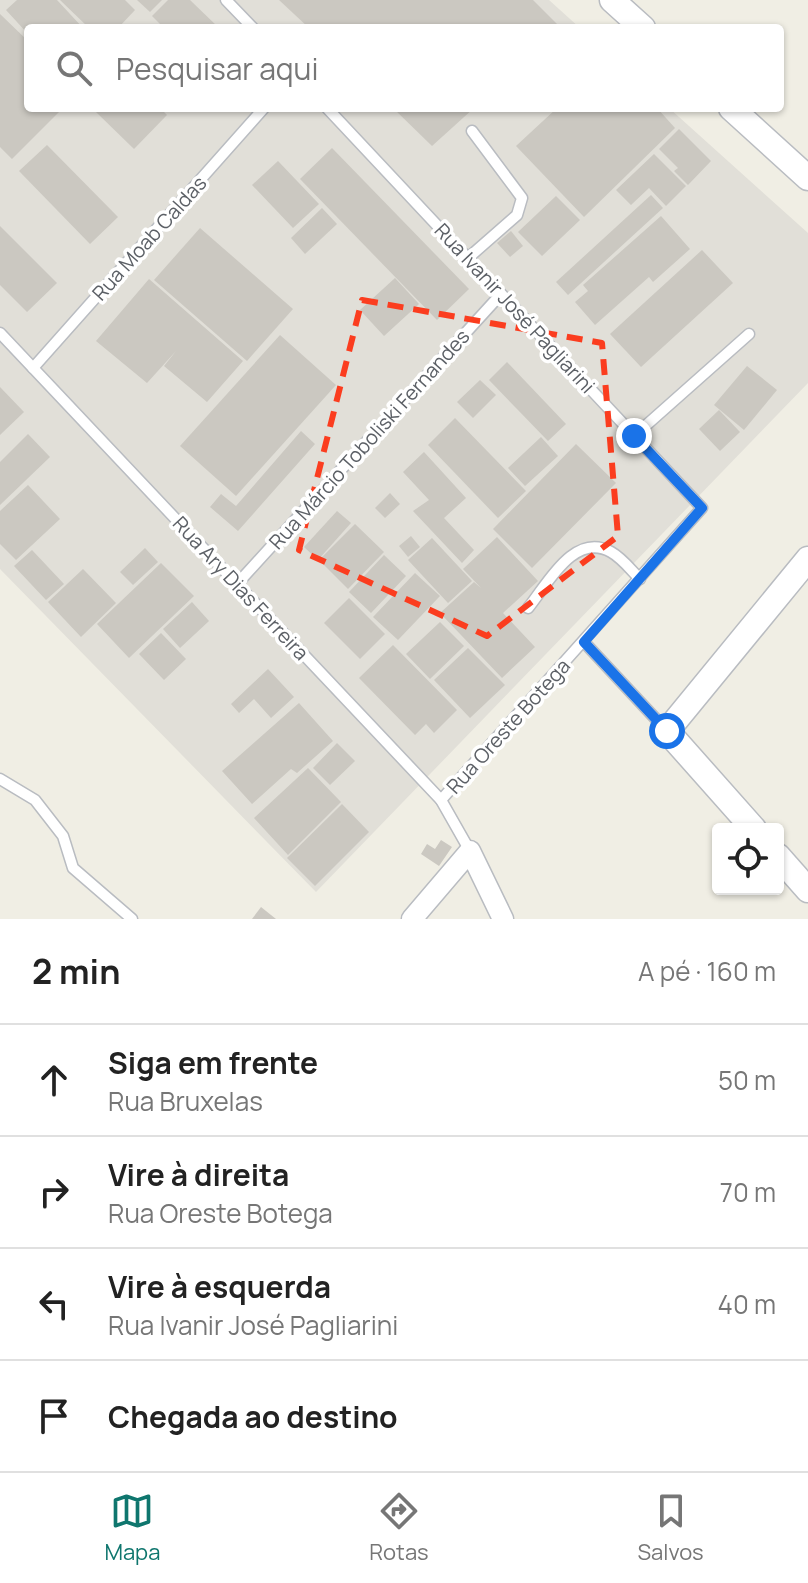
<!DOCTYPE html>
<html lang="pt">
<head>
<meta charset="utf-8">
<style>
	:root { --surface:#fff; --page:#f2f2f2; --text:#222; --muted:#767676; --line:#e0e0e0; --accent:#0f766e }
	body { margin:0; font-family:Manrope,sans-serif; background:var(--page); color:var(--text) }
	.controls { position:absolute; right:24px; bottom:24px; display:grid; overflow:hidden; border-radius:8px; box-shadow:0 2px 6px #0004 }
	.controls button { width:72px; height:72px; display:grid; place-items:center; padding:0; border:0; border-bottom:2px solid var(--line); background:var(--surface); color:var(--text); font:40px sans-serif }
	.stop { position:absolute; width:24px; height:24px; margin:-18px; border:6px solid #1a73e8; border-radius:50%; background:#fff }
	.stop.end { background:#1a73e8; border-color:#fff; box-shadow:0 2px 8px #0008 }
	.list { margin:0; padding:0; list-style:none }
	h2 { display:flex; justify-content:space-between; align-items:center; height:104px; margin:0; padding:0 32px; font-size:34px }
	h2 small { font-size:26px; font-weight:400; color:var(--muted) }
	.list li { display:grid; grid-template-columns:52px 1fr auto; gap:24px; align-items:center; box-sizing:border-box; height:112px; padding:0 32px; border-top:2px solid var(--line) }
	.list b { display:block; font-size:30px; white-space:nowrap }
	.list p { margin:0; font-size:26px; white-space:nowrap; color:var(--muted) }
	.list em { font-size:26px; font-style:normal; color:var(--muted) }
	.icon { flex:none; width:44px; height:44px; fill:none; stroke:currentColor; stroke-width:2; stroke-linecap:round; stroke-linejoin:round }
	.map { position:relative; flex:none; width:808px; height:919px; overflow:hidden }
	.search { position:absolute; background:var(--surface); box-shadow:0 2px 6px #0004; left:24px; right:24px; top:24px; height:88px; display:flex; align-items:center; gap:20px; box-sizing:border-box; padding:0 28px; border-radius:8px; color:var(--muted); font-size:30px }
	.sheet { height:552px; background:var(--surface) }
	nav { display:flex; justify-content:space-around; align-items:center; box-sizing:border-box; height:112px; border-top:2px solid var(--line); background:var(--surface); font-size:22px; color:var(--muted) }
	nav a { display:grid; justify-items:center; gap:4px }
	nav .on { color:var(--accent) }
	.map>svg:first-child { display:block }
	.industrial { fill:#e1dfd8 }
	.building { fill:#cbc8c1 }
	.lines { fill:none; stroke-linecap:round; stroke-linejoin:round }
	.service-casing { stroke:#b9bcc1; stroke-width:13 }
	.minor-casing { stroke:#b9bcc1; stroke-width:23 }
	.tertiary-casing { stroke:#b9bcc1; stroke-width:27 }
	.service { stroke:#fff; stroke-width:10 }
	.minor { stroke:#fff; stroke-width:20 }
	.tertiary { stroke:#fff; stroke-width:24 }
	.route { stroke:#1a73e8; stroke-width:10 }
	.marked { fill:none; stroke:#fb3d1f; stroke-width:6; stroke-dasharray:16 10; stroke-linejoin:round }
	.labels { text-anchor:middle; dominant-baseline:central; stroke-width:7; stroke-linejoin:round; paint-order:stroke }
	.street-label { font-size:20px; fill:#5c6066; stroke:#fff }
</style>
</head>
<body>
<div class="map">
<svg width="808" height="919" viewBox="0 0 808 919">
	<rect width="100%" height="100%" fill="#f0eee4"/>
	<path class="industrial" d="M0,0H549L580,28H28V108H669L808,233V383L316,892L0,569Z"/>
	<g class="building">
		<path d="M17,0H57L83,28H28V34L6,10Z"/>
		<path d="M60,0H125L135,10L118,28H89Z"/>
		<path d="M137,0H162L150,12Z"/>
		<path d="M168,0H190L219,28H164L152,16Z"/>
		<path d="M279,0H533L561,28H309Z"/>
		<path d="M0,14L28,41V108H63L12,159L0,147Z"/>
		<path d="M100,108H160L167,115L134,149L96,112Z"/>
		<path d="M393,108H474L432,146Z"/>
		<path d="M557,108H657L675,128L584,217L516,146Z"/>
		<path d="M679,129L711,161L688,185L674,171L678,168L659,149Z"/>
		<path d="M47,145L118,217L90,244L19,171Z"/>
		<path d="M332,148L469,289L437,320L300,179Z"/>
		<path d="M654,154L686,186L666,206L649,188L631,205L616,190Z"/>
		<path d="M278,161L319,204L293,228L252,185Z"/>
		<path d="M651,195L663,208L568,295L556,282Z"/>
		<path d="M556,196L580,220L542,256L518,232Z"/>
		<path d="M322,208L337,224L305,254L291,238Z"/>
		<path d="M661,216L690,249L653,282L649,277L595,325L575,302L588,291L583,285Z"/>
		<path d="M0,226L57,283L27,312L0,285Z"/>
		<path d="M200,228L293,309L247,361L154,280Z"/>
		<path d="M511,231L523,246L510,257L497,243Z"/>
		<path d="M702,250L733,283L641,367L610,334Z"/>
		<path d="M395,278L419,304L384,336L360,310Z"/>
		<path d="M149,279L243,361L207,402L164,366L176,351L147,383L96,341Z"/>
		<path d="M280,335L336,385L236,496L180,446Z"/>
		<path d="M507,362L566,424L548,441L489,380Z"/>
		<path d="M747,366L777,390L744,430L714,405Z"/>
		<path d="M480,380L496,395L473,418L457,402Z"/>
		<path d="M0,387L24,412L0,435Z"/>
		<path d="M719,410L740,432L720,451L699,429Z"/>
		<path d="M455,418L526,491L498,518L428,445Z"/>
		<path d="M301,431L315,444L238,531L210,507L221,494L236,506Z"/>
		<path d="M28,434L50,457L0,505V462Z"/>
		<path d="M541,437L558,456L525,486L508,468Z"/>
		<path d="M576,444L616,483L532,568L493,529Z"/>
		<path d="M424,452L466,498L444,518L474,550L462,563L413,511L429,500L403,472Z"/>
		<path d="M28,485L60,519L16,560L0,544V511Z"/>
		<path d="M390,493L400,504L385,518L375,508Z"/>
		<path d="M337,511L351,523L318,560L304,547Z"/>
		<path d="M355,524L384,552L348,589L319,560Z"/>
		<path d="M411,536L420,547L408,557L399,546Z"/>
		<path d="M497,537L538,581L503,613L535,647L502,678L440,613L474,582L481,588L463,569Z"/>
		<path d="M432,538L472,581L448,603L408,560Z"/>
		<path d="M145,548L158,562L133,585L120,572Z"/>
		<path d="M32,550L64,584L46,600L14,566Z"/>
		<path d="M384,555L406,576L371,613L349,592Z"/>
		<path d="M161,563L194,596L129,658L97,624Z"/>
		<path d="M83,569L116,603L81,637L48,602Z"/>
		<path d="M415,573L440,596L398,640L373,617Z"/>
		<path d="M349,598L385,634L360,659L324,623Z"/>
		<path d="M192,602L209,621L180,648L163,629Z"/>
		<path d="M440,622L464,646L430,679L406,654Z"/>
		<path d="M161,633L186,659L164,680L139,654Z"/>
		<path d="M393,645L457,710L434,733L426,724L415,735L359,678Z"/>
		<path d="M468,648L505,685L470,718L434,680Z"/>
		<path d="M268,669L294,697L271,718L254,699L239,713L231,704Z"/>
		<path d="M299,703L333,741L297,773L291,769L252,804L222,771Z"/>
		<path d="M337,743L355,761L330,785L313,768Z"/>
		<path d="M308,768L341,802L288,855L254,818Z"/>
		<path d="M342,804L369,832L315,886L287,858Z"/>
		<path d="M441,840L452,847L439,866L421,854L427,844L435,849Z"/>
		<path d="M261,907L276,919H252Z"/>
	</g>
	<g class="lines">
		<defs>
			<g id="service">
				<path d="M226,0L253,28"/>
				<path d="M327,108L702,508L441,800"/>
				<path d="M468,258L517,215L522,198L472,131"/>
				<path d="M0,333L441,800L470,851"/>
				<path d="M33,368L264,108"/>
				<path d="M634,436L749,334"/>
				<path d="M237,584L501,294"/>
				<path d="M528,608C547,585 574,531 611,552C622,558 631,570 640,579"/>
				<path d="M584,642L667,731"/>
				<path d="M0,779L35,800L63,836L73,868L132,919"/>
			</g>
			<path id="minor" d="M412,919L470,851L503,919"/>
			<g id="tertiary">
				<path d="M612,0L643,28"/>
				<path d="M731,108L808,178"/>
				<path d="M754,829L667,731L808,559"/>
				<path d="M778,856L808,890"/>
			</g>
		</defs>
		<use href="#service" class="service-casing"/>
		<use href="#minor" class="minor-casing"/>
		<use href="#tertiary" class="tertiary-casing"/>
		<use href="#service" class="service"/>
		<use href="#minor" class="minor"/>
		<use href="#tertiary" class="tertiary"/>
	</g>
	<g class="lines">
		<path class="route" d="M634,436L702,508L584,642L667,731"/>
	</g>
	<path class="marked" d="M362,300L602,343L618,536L487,636L299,550Z"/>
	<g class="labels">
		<g class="street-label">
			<text transform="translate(149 238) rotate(-48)">Rua Moab Caldas</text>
			<text transform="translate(515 308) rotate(47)">Rua Ivanir José Pagliarini</text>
			<text transform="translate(369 439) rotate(-48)">Rua Márcio Toboliski Fernandes</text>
			<text transform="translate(241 588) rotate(47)">Rua Ary Dias Ferreira</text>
			<text transform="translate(508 726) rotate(-48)">Rua Oreste Botega</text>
		</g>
	</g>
</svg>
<div class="controls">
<button><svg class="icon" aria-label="locate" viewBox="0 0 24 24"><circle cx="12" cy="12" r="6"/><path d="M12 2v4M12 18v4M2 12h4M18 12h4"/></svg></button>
</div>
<div class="stop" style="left:667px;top:731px"></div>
<div class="stop end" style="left:634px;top:436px"></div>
<div class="search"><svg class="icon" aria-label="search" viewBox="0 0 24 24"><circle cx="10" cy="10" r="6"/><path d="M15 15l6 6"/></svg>Pesquisar aqui</div>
</div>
<section class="sheet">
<h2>2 min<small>A pé · 160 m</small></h2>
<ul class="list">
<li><svg class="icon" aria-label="ahead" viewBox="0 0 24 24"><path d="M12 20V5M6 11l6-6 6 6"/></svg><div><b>Siga em frente</b><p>Rua Bruxelas</p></div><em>50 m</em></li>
<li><svg class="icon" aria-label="right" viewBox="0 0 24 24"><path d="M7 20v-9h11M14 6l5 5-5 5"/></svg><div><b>Vire à direita</b><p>Rua Oreste Botega</p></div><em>70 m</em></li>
<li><svg class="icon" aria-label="left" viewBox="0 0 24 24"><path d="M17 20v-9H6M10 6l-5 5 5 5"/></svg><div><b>Vire à esquerda</b><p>Rua Ivanir José Pagliarini</p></div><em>40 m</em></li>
<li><svg class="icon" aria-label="arrive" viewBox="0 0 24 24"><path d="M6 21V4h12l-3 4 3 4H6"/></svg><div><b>Chegada ao destino</b></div></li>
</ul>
</section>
<nav>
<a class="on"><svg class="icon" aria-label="map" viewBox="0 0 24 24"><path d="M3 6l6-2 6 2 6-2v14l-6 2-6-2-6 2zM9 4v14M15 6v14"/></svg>Mapa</a>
<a><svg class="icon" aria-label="directions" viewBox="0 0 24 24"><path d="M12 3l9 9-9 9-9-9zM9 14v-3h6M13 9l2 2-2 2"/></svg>Rotas</a>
<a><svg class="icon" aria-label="saved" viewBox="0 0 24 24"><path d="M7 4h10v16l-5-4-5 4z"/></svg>Salvos</a>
</nav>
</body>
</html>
